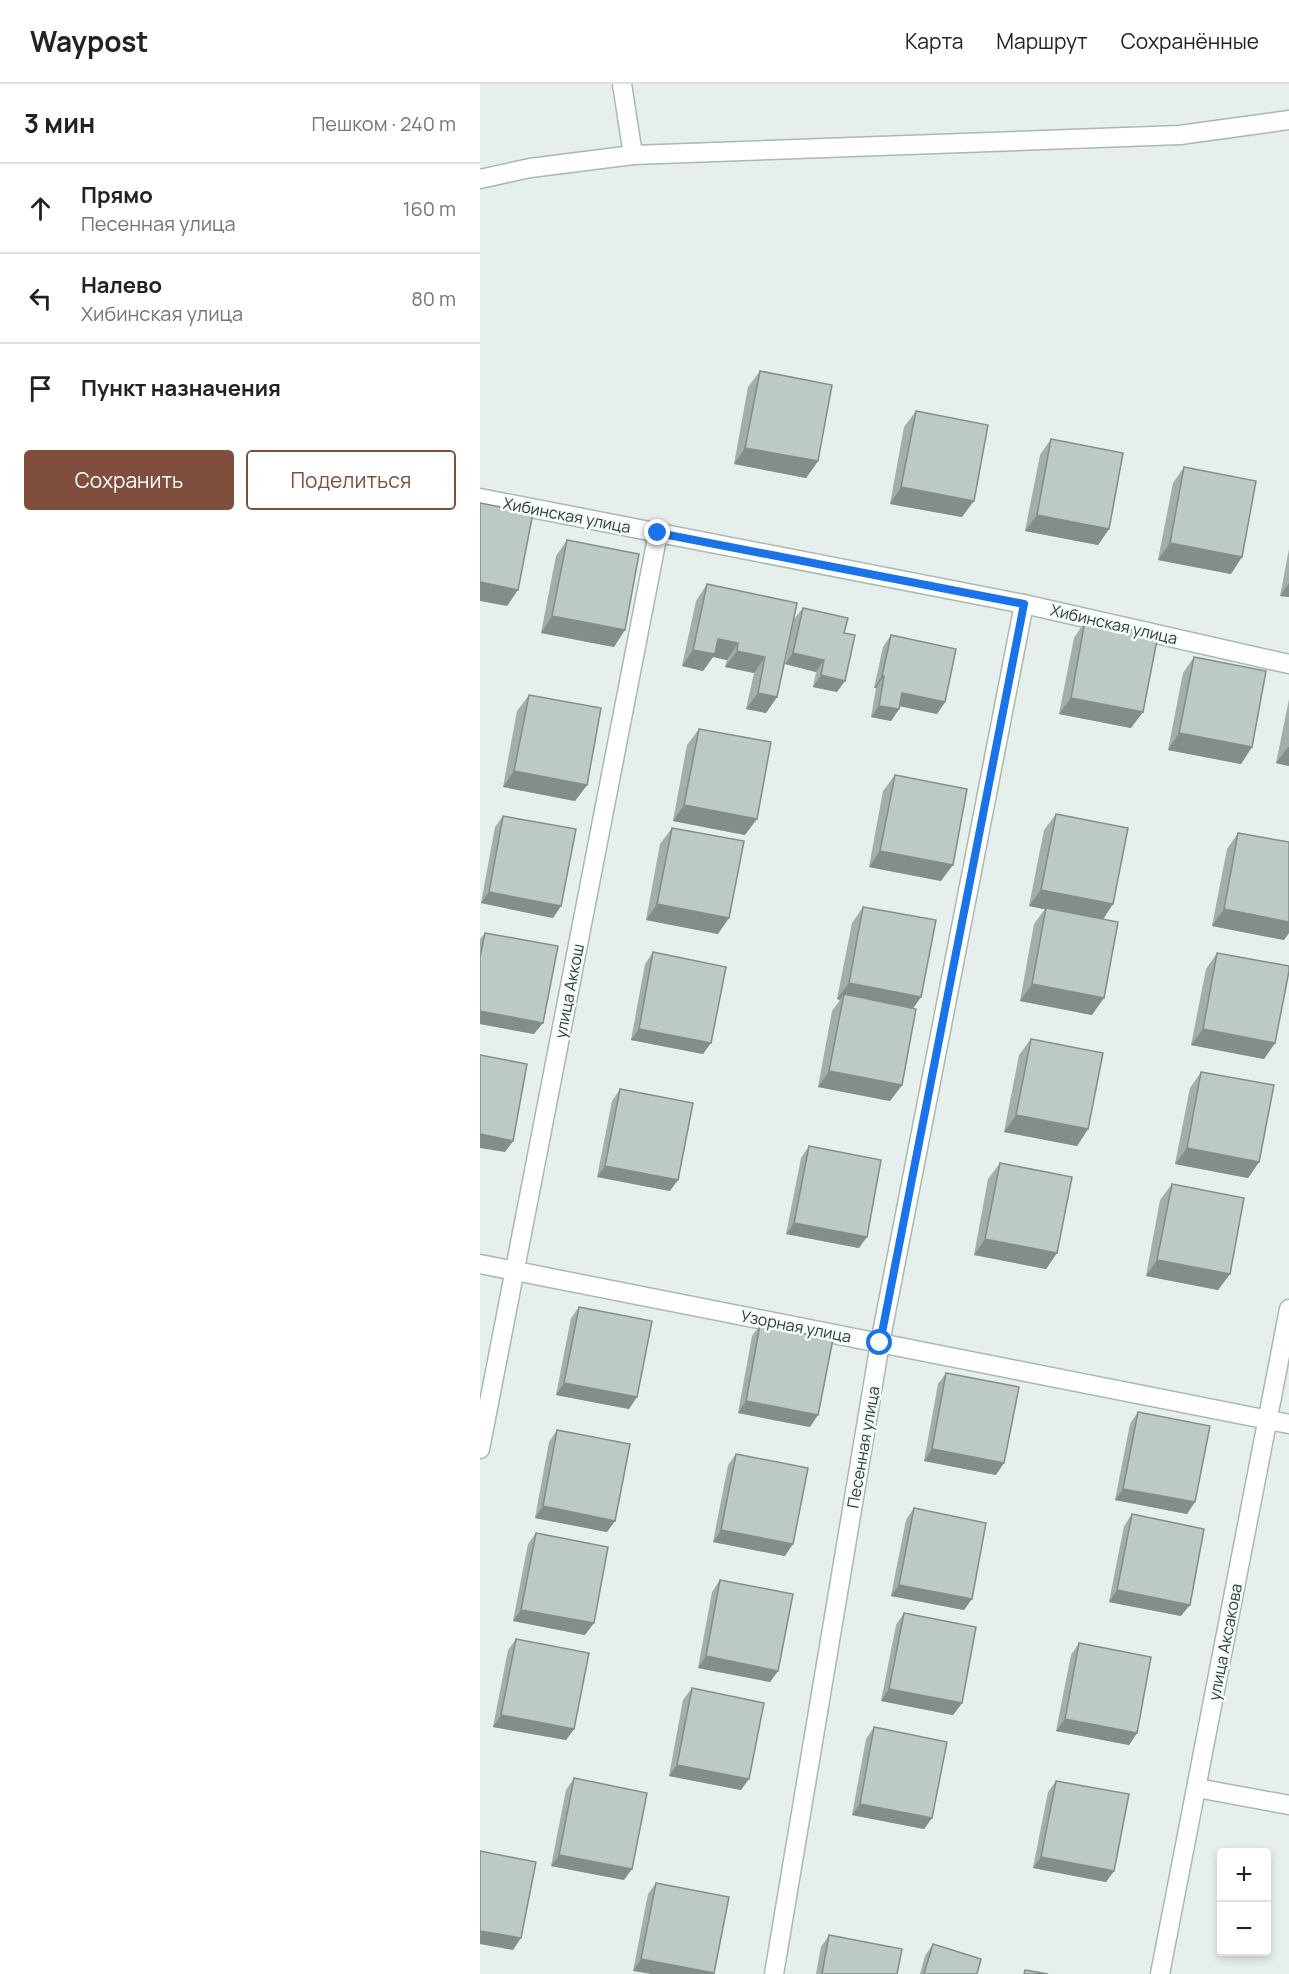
<!DOCTYPE html>
<html lang="ru">
<head>
<meta charset="utf-8">
<style>
	:root { --surface:#fff; --page:#f6f6f6; --text:#222; --muted:#767676; --line:#e0e0e0; --accent:#804e3d }
	body { margin:0; font-family:Manrope,sans-serif; background:var(--page); color:var(--text) }
	.controls { position:absolute; right:18px; bottom:18px; display:grid; overflow:hidden; border-radius:6px; box-shadow:0 3px 9px #0003 }
	.controls button { width:54px; height:54px; display:grid; place-items:center; padding:0; border:0; border-bottom:2px solid var(--line); background:var(--surface); color:var(--text); font:30px sans-serif }
	.stop { position:absolute; width:18px; height:18px; margin:-14px; border:4px solid #1a73e8; border-radius:50%; background:#fff }
	.stop.end { background:#1a73e8; border-color:#fff; box-shadow:0 2px 6px #0008 }
	.list { margin:0; padding:0; list-style:none }
	h2 { display:flex; justify-content:space-between; align-items:center; height:78px; margin:0; padding:0 24px; font-size:26px }
	h2 small { font-size:20px; font-weight:400; color:var(--muted) }
	.list li { display:grid; grid-template-columns:39px 1fr auto; gap:18px; align-items:center; box-sizing:border-box; height:90px; padding:0 24px; border-top:2px solid var(--line) }
	.list b { display:block; font-size:22px; white-space:nowrap }
	.list p { margin:0; font-size:20px; white-space:nowrap; color:var(--muted) }
	.list em { font-size:20px; font-style:normal; color:var(--muted) }
	.actions { display:flex; gap:12px; padding:18px 24px }
	.actions a { flex:1; padding:14px 0; border:2px solid var(--accent); border-radius:6px; text-align:center; font-size:21px; color:var(--accent) }
	.actions .main { background:var(--accent); color:#fff }
	.icon { flex:none; width:33px; height:33px; fill:none; stroke:currentColor; stroke-width:2; stroke-linecap:round; stroke-linejoin:round }
	.map { position:relative; flex:none; width:809px; height:1890px; overflow:hidden }
	header { display:flex; align-items:center; gap:36px; box-sizing:border-box; height:84px; padding:0 30px; background:var(--surface); border-bottom:2px solid var(--line) }
	header strong { font-size:28px }
	nav { display:flex; gap:33px; margin-inline-start:auto; font-size:21px }
	main { display:flex }
	aside { flex:1; background:var(--surface) }
	.map>svg:first-child { display:block }
	.lines { fill:none; stroke-linecap:round; stroke-linejoin:round }
	.minor-casing { stroke:#a8b8b2; stroke-width:21 }
	.minor { stroke:#fff; stroke-width:18 }
	.wall { fill:#a1aea9 }
	.shaded-wall { fill:#838d89 }
	.building { fill:#bbcac4; stroke:#838d89; stroke-width:1.5 }
	.route { stroke:#1a73e8; stroke-width:8 }
	.labels { text-anchor:middle; dominant-baseline:central; stroke-width:5; stroke-linejoin:round; paint-order:stroke }
	.street-label { font-size:16px; fill:#24423a; stroke:#f7fbf9 }
</style>
</head>
<body>
<header>
<strong>Waypost</strong>
<nav><a>Карта</a><a>Маршрут</a><a>Сохранённые</a></nav>
</header>
<main>
<aside>
<h2>3 мин<small>Пешком · 240 m</small></h2>
<ul class="list">
<li><svg class="icon" aria-label="ahead" viewBox="0 0 24 24"><path d="M12 20V5M6 11l6-6 6 6"/></svg><div><b>Прямо</b><p>Песенная улица</p></div><em>160 m</em></li>
<li><svg class="icon" aria-label="left" viewBox="0 0 24 24"><path d="M17 20v-9H6M10 6l-5 5 5 5"/></svg><div><b>Налево</b><p>Хибинская улица</p></div><em>80 m</em></li>
<li><svg class="icon" aria-label="arrive" viewBox="0 0 24 24"><path d="M6 21V4h12l-3 4 3 4H6"/></svg><div><b>Пункт назначения</b></div></li>
</ul>
<div class="actions"><a class="main">Сохранить</a><a>Поделиться</a></div>
</aside>
<div class="map">
<svg width="809" height="1890" viewBox="0 0 809 1890">
	<rect width="100%" height="100%" fill="#e6efeb"/>
	<g class="lines">
		<defs>
			<g id="minor">
				<path d="M142,0L153,71"/>
				<path d="M0,95L50,84L153,71L700,51L809,36"/>
				<path d="M0,414L544,520L809,580"/>
				<path d="M0,1180L809,1340"/>
				<path d="M0,1365L178,449"/>
				<path d="M717,1704L809,1721"/>
				<path d="M294,1890L400,1259L544,520"/>
				<path d="M680,1890L809,1225"/>
			</g>
		</defs>
		<use href="#minor" class="minor-casing"/>
		<use href="#minor" class="minor"/>
	</g>
	<g class="wall">
		<path d="M280,287L338,377L326,394L254,380L268,303Z"/>
		<path d="M436,327L482,433L410,420L424,343Z"/>
		<path d="M571,355L629,445L618,461L545,447L560,371Z"/>
		<path d="M704,383L751,490L678,476L693,399Z"/>
		<path d="M87,456L134,563L61,549L76,472Z"/>
		<path d="M809,465V513L800,512Z"/>
		<path d="M227,500L317,519L297,613L286,629L266,625L274,589L245,583L247,576L233,573L223,587L202,582L216,517Z"/>
		<path d="M323,524L364,549L357,608L333,603L336,588L305,580L314,535Z"/>
		<path d="M605,537L651,644L579,630L594,554Z"/>
		<path d="M411,551L465,618L457,630L420,622L419,625L411,637L391,633L396,604H394L403,563Z"/>
		<path d="M714,573L772,663L761,680L688,666L703,589Z"/>
		<path d="M49,611L107,701L95,717L23,703L37,627Z"/>
		<path d="M809,615V682L796,679Z"/>
		<path d="M219,645L265,751L193,737L207,661Z"/>
		<path d="M415,691L461,797L389,783L403,707Z"/>
		<path d="M576,730L623,835L612,931L540,917L554,840L565,825L549,822L564,746Z"/>
		<path d="M23,732L73,834L1,819L15,743Z"/>
		<path d="M192,744L238,850L166,836L180,760Z"/>
		<path d="M758,749L804,856L732,842L747,765Z"/>
		<path d="M383,823L433,924L422,1001L410,1017L338,1003L352,927L360,916L357,915L372,839Z"/>
		<path d="M5,849L54,950L0,940V855Z"/>
		<path d="M173,868L223,970L151,956L165,880Z"/>
		<path d="M737,869L795,959L784,975L711,961L726,885Z"/>
		<path d="M551,955L608,1045L597,1062L524,1048L539,971Z"/>
		<path d="M721,988L779,1078L768,1094L695,1080L710,1004Z"/>
		<path d="M140,1005L190,1107L117,1093L132,1017Z"/>
		<path d="M329,1062L379,1164L306,1150L321,1074Z"/>
		<path d="M520,1079L577,1169L566,1185L494,1171L508,1095Z"/>
		<path d="M692,1100L750,1190L738,1206L666,1192L680,1116Z"/>
		<path d="M99,1223L149,1325L76,1311L91,1234Z"/>
		<path d="M280,1241L330,1343L258,1329L272,1252Z"/>
		<path d="M466,1289L516,1391L444,1377L458,1300Z"/>
		<path d="M658,1328L707,1430L635,1416L650,1340Z"/>
		<path d="M77,1346L127,1448L55,1434L69,1358Z"/>
		<path d="M256,1370L305,1472L233,1458L248,1381Z"/>
		<path d="M434,1424L484,1526L411,1512L426,1436Z"/>
		<path d="M652,1430L701,1532L629,1518L644,1442Z"/>
		<path d="M56,1449L105,1551L33,1537L48,1460Z"/>
		<path d="M240,1496L298,1587L290,1598L218,1584L232,1508Z"/>
		<path d="M424,1529L482,1619L473,1631L401,1617L416,1541Z"/>
		<path d="M36,1555L94,1645L86,1656L13,1643L28,1566Z"/>
		<path d="M599,1559L657,1649L649,1661L576,1647L591,1571Z"/>
		<path d="M212,1604L261,1706L189,1692L203,1616Z"/>
		<path d="M394,1643L452,1734L444,1745L372,1731L386,1655Z"/>
		<path d="M94,1694L144,1796L71,1782L86,1706Z"/>
		<path d="M576,1697L634,1787L626,1798L553,1784L568,1708Z"/>
		<path d="M176,1799L249,1813L153,1887L168,1810Z"/>
		<path d="M349,1851L417,1890H336L341,1863Z"/>
		<path d="M453,1860L497,1890H440L445,1872Z"/>
	</g>
	<g class="shaded-wall">
		<path d="M265,364L338,377L326,394L254,380Z"/>
		<path d="M421,403L494,417L482,433L410,420Z"/>
		<path d="M557,431L629,445L618,461L545,447Z"/>
		<path d="M690,459L762,473L751,490L678,476Z"/>
		<path d="M0,498L38,506L27,522L0,517Z"/>
		<path d="M809,499V513L800,512Z"/>
		<path d="M72,532L145,546L134,563L61,549Z"/>
		<path d="M238,555L258,559L247,576L233,573L223,587L202,582L213,566Z"/>
		<path d="M257,567L285,573L274,589L245,583Z"/>
		<path d="M313,569L344,576L336,588L305,580Z"/>
		<path d="M341,591L365,597L357,608L333,603Z"/>
		<path d="M402,592H404L396,604H394Z"/>
		<path d="M278,609L297,613L286,629L266,625Z"/>
		<path d="M422,609L465,618L457,630L414,621Z"/>
		<path d="M591,614L663,628L651,644L579,630Z"/>
		<path d="M399,622L419,625L411,637L391,633Z"/>
		<path d="M699,649L772,663L761,680L688,666Z"/>
		<path d="M808,663H809V682L796,679Z"/>
		<path d="M34,687L107,701L95,717L23,703Z"/>
		<path d="M204,721L277,735L265,751L193,737Z"/>
		<path d="M400,767L473,781L461,797L389,783Z"/>
		<path d="M561,806L633,820L622,837L549,822Z"/>
		<path d="M9,808L81,822L73,834L1,819Z"/>
		<path d="M177,820L249,834L238,850L166,836Z"/>
		<path d="M744,825L809,838V849L804,856L732,842Z"/>
		<path d="M369,899L441,913L430,929L364,910L360,916L357,915Z"/>
		<path d="M552,900L624,914L612,931L540,917Z"/>
		<path d="M0,927L63,939L54,950L0,940Z"/>
		<path d="M159,945L231,959L223,970L151,956Z"/>
		<path d="M723,945L795,959L784,975L711,961Z"/>
		<path d="M349,987L422,1001L410,1017L338,1003Z"/>
		<path d="M536,1031L608,1045L597,1062L524,1048Z"/>
		<path d="M0,1050L33,1057L25,1068L0,1064Z"/>
		<path d="M707,1064L779,1078L768,1094L695,1080Z"/>
		<path d="M125,1082L198,1096L190,1107L117,1093Z"/>
		<path d="M314,1139L387,1153L379,1164L306,1150Z"/>
		<path d="M505,1155L577,1169L566,1185L494,1171Z"/>
		<path d="M677,1176L750,1190L738,1206L666,1192Z"/>
		<path d="M84,1299L157,1313L149,1325L76,1311Z"/>
		<path d="M266,1317L338,1331L330,1343L258,1329Z"/>
		<path d="M452,1365L524,1379L516,1391L444,1377Z"/>
		<path d="M643,1405L715,1418L707,1430L635,1416Z"/>
		<path d="M63,1422L135,1437L127,1448L55,1434Z"/>
		<path d="M241,1446L313,1460L305,1472L233,1458Z"/>
		<path d="M419,1501L492,1515L484,1526L411,1512Z"/>
		<path d="M637,1506L710,1521L701,1532L629,1518Z"/>
		<path d="M41,1526L114,1539L105,1551L33,1537Z"/>
		<path d="M226,1572L298,1587L290,1598L218,1584Z"/>
		<path d="M409,1605L482,1619L473,1631L401,1617Z"/>
		<path d="M21,1631L94,1645L86,1656L13,1643Z"/>
		<path d="M585,1635L657,1649L649,1661L576,1647Z"/>
		<path d="M197,1681L269,1695L261,1706L189,1692Z"/>
		<path d="M380,1720L452,1734L444,1745L372,1731Z"/>
		<path d="M79,1771L152,1785L144,1796L71,1782Z"/>
		<path d="M561,1773L634,1787L626,1798L553,1784Z"/>
		<path d="M0,1847L41,1854L33,1866L0,1860Z"/>
		<path d="M161,1875L234,1889L233,1890H171L153,1887Z"/>
	</g>
	<g class="building">
		<path d="M280,287L352,301L338,377L265,364Z"/>
		<path d="M436,327L508,341L494,417L421,403Z"/>
		<path d="M571,355L643,369L629,445L557,431Z"/>
		<path d="M704,383L776,397L762,473L690,459Z"/>
		<path d="M0,419L53,429L38,506L0,498Z"/>
		<path d="M87,456L159,470L145,546L72,532Z"/>
		<path d="M227,500L317,519L297,613L278,609L285,573L257,567L258,559L238,555L235,570L213,566Z"/>
		<path d="M323,524L368,534L364,549L375,551L365,597L341,591L344,576L313,569Z"/>
		<path d="M605,537L678,551L663,628L591,614Z"/>
		<path d="M411,551L476,565L465,618L422,609L419,625L399,622L404,592H402Z"/>
		<path d="M714,573L786,587L772,663L699,649Z"/>
		<path d="M49,611L121,624L107,701L34,687Z"/>
		<path d="M219,645L291,658L277,735L204,721Z"/>
		<path d="M415,691L487,705L473,781L400,767Z"/>
		<path d="M576,730L648,744L633,820L561,806Z"/>
		<path d="M23,732L96,745L81,822L9,808Z"/>
		<path d="M192,744L264,757L249,834L177,820Z"/>
		<path d="M758,749L809,758V838L744,825Z"/>
		<path d="M383,823L456,836L441,913L369,899Z"/>
		<path d="M566,824L638,838L624,914L552,900Z"/>
		<path d="M5,849L78,862L63,939L0,927V873Z"/>
		<path d="M173,868L246,883L231,959L159,945Z"/>
		<path d="M737,869L809,882V887L795,959L723,945Z"/>
		<path d="M364,910L436,925L422,1001L349,987Z"/>
		<path d="M551,955L623,969L608,1045L536,1031Z"/>
		<path d="M0,971L47,980L33,1057L0,1050Z"/>
		<path d="M721,988L794,1001L779,1078L707,1064Z"/>
		<path d="M140,1005L213,1019L198,1096L125,1082Z"/>
		<path d="M329,1062L401,1076L387,1153L314,1139Z"/>
		<path d="M520,1079L592,1093L577,1169L505,1155Z"/>
		<path d="M692,1100L764,1114L750,1190L677,1176Z"/>
		<path d="M99,1223L172,1237L157,1313L84,1299Z"/>
		<path d="M280,1241L353,1255L338,1331L266,1317Z"/>
		<path d="M466,1289L539,1303L524,1379L452,1365Z"/>
		<path d="M658,1328L730,1342L715,1418L643,1405Z"/>
		<path d="M77,1346L150,1360L135,1437L63,1422Z"/>
		<path d="M256,1370L328,1384L313,1460L241,1446Z"/>
		<path d="M434,1424L506,1439L492,1515L419,1501Z"/>
		<path d="M652,1430L724,1445L710,1521L637,1506Z"/>
		<path d="M56,1449L128,1463L114,1539L41,1526Z"/>
		<path d="M240,1496L313,1510L298,1587L226,1572Z"/>
		<path d="M424,1529L496,1543L482,1619L409,1605Z"/>
		<path d="M36,1555L109,1569L94,1645L21,1631Z"/>
		<path d="M599,1559L671,1573L657,1649L585,1635Z"/>
		<path d="M212,1604L284,1619L269,1695L197,1681Z"/>
		<path d="M394,1643L467,1658L452,1734L380,1720Z"/>
		<path d="M94,1694L167,1709L152,1785L79,1771Z"/>
		<path d="M576,1697L649,1710L634,1787L561,1773Z"/>
		<path d="M0,1767L56,1778L41,1854L0,1847Z"/>
		<path d="M176,1799L249,1813L234,1889L161,1875Z"/>
		<path d="M349,1851L422,1865L417,1890H342Z"/>
		<path d="M453,1860L501,1875L497,1890H444Z"/>
		<path d="M545,1886L568,1890H544Z"/>
	</g>
	<g class="lines">
		<path class="route" d="M178,449L544,520L400,1259"/>
	</g>
	<g class="labels">
		<g class="street-label">
			<text transform="translate(87 431) rotate(11)">Хибинская улица</text>
			<text transform="translate(634 540) rotate(13)">Хибинская улица</text>
			<text transform="translate(89 907) rotate(-79)">улица Аккош</text>
			<text transform="translate(316 1242) rotate(11)">Узорная улица</text>
			<text transform="translate(383 1363) rotate(-80)">Песенная улица</text>
			<text transform="translate(745 1558) rotate(-79)">улица Аксакова</text>
		</g>
	</g>
</svg>
<div class="controls">
<button>+</button>
<button>−</button>
</div>
<div class="stop" style="left:400px;top:1259px"></div>
<div class="stop end" style="left:178px;top:449px"></div>
</div>
</main>
</body>
</html>
